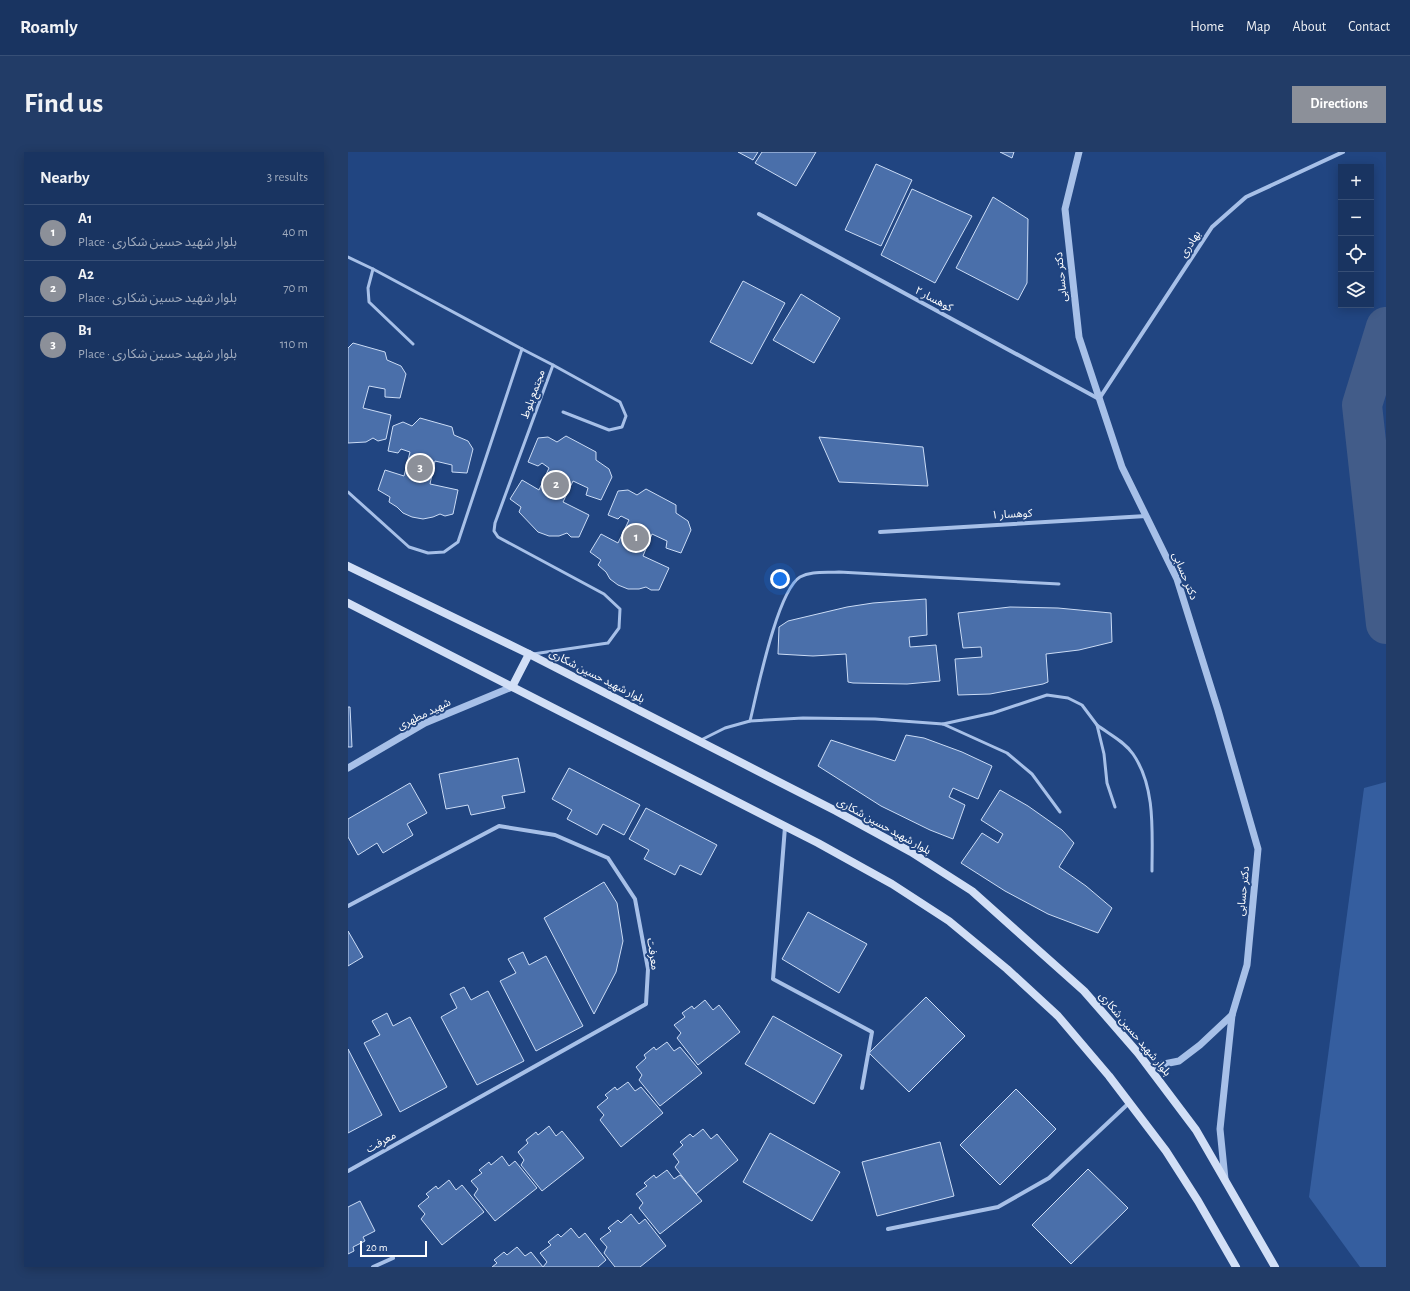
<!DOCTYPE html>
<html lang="en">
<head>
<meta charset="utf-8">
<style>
	:root { --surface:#193461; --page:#223c67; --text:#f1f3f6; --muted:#9faabd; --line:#374f76; --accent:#8c9099 }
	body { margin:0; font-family:"Alegreya Sans","Noto Sans Arabic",sans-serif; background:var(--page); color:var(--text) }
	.controls { position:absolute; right:12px; top:12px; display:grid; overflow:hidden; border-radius:0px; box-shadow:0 2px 10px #0003 }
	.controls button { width:36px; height:36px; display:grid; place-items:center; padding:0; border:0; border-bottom:1px solid var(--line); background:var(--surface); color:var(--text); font:20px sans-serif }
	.scale { position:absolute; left:12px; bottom:10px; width:67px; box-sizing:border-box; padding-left:4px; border:2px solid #fff; border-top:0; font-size:11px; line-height:14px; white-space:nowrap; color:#fff; -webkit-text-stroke:3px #214581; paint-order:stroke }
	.you { position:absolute; left:432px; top:427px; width:14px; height:14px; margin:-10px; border:3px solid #fff; border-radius:50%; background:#1a73e8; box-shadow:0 0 0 6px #1a73e833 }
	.badge { display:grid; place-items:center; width:26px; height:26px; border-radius:50%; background:var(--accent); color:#fff; font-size:13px; font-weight:700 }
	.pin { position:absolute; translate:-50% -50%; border:2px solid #fff; box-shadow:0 1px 4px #0006 }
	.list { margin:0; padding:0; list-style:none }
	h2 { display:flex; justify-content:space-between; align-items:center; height:52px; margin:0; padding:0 16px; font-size:17px }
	h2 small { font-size:13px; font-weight:400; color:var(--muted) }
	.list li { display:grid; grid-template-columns:26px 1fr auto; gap:12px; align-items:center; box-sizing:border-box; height:56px; padding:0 16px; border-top:1px solid var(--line) }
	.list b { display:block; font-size:15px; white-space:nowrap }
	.list p { margin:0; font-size:13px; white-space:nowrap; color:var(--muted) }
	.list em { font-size:13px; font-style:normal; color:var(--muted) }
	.icon { flex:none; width:22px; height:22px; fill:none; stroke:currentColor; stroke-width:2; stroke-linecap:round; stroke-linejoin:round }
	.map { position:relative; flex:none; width:1038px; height:1115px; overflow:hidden; border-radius:0px }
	header { display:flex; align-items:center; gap:24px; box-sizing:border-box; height:56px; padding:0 20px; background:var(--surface); border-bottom:1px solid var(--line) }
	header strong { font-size:19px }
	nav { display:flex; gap:22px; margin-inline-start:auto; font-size:14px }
	.intro { display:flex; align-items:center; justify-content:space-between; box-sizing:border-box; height:96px; padding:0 24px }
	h1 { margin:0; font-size:28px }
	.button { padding:10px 18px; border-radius:0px; background:var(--accent); color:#fff; font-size:14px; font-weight:700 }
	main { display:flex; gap:24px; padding:0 24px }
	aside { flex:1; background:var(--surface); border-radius:0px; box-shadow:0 2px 10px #0003 }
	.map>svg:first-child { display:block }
	.green { fill:#355e9f }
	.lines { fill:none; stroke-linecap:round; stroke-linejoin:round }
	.river { stroke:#425c89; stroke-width:40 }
	.building { fill:#4a6faa; stroke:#cbdcf6 }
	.service { stroke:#a7c0e8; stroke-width:3 }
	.minor { stroke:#a7c0e8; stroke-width:4 }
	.tertiary { stroke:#a7c0e8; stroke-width:7 }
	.secondary { stroke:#d2dff6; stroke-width:8 }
	.labels { text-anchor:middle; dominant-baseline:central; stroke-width:4; stroke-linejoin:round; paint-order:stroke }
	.street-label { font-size:11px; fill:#fff; stroke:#214581 }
</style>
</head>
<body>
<header>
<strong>Roamly</strong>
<nav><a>Home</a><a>Map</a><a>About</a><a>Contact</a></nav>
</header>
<div class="intro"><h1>Find us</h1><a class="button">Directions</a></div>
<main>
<aside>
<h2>Nearby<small>3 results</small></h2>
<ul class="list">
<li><span class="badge">1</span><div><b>A1</b><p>Place · بلوار شهید حسین شکاری</p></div><em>40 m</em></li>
<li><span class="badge">2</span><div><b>A2</b><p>Place · بلوار شهید حسین شکاری</p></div><em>70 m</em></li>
<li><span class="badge">3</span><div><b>B1</b><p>Place · بلوار شهید حسین شکاری</p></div><em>110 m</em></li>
</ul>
</aside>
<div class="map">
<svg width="1038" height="1115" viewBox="0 0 1038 1115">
	<rect width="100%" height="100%" fill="#214581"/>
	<path class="green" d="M1038,630V1115H1012L961,1045L1016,636Z"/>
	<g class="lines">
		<path class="river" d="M1038,175L1014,253L1038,472"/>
	</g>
	<g class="building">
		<path d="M390,0H410L405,8Z"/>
		<path d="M414,0H468L448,34L407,11Z"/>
		<path d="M652,0H666L664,6Z"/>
		<path d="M528,12L564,28L533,94L497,78Z"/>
		<path d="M564,37L624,64L587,131L533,103Z"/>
		<path d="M645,45L680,67L679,131L670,148L608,116Z"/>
		<path d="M395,129L437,151L404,212L362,190Z"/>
		<path d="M453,142L492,166L466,211L425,188Z"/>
		<path d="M5,191L37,200L39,208L53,214L58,222L52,246L37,245V237L21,234L15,256L43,263L38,287L30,289L25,286L18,290L0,291V196Z"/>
		<path d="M72,266L104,275L106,283L120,289L125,297L119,321L104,320V313L87,309L82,332L110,338L105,362L97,364L92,362L85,365L75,367L64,365L55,361L49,355L41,350L42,345L30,338L37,318L56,324L62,300L53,297L50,301L40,299L45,274L55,270L64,274Z"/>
		<path d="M218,284L248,300V308L261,317L264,325L253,348L238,343L240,336L225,329L215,350L241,363L231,385H223L219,381L211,384H201L190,380L171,360L173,355L162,347L174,328L191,338L201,316L194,311L190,314L180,310L190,286L200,285L209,290Z"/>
		<path d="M471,285L575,295L580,334L491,330Z"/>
		<path d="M298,337L328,353V361L340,369L343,378L333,401L318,396L319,389L304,382L295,404L321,416L311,438H303L298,435L291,437H280L270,433L262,427L258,420L250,413L253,408L242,400L253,382L270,391L281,368L273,364L270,367L260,363L270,339L280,338L289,343Z"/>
		<path d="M578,447L579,483L561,485L562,495L588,493L592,529L559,532L505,531L500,530L498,502L465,504L430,502L431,475L440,469L499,455L525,451Z"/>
		<path d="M662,455L710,456L763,461L764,490L731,498L698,502L700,530L695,532L642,542L610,543L607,507L634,505L633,495L615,496L610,461Z"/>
		<path d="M0,555H2L4,595H0Z"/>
		<path d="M558,583L576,586L614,600L644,614L630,647L605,636L601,645L617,653L605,687L582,678L533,654L470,614L483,588L547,609Z"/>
		<path d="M170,606L177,640L154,644L157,656L123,663L120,653L98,657L91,622Z"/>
		<path d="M221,616L292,653L276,683L255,672L249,683L219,667L224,658L204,647Z"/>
		<path d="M62,631L79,661L59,672L65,683L35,701L29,691L10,703L0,685V667Z"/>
		<path d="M652,638L680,654L714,678L726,691L711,715L738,734L764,756L750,781L700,762L657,739L613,711L634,681L650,691L655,682L633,668Z"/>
		<path d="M298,656L369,693L353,723L332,713L327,723L296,707L301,698L281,687Z"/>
		<path d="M256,730L269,751L275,789L268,820L246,862L196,766Z"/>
		<path d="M460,760L519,792L491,841L434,807Z"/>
		<path d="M0,779L15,805L0,814Z"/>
		<path d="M175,800L181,813L198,804L235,874L188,899L152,829L168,821L160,807Z"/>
		<path d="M116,835L123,848L140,839L176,909L129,933L93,865L109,856L102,842Z"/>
		<path d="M578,845L617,884L561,940L521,901Z"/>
		<path d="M357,848L365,858L371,853L392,880L350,913L329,886L333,881L326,873L337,865L334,861L344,854L346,857Z"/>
		<path d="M39,861L45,874L62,865L99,935L52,960L16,891L32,883L24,869Z"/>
		<path d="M425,864L494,903L466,952L397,912Z"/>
		<path d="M319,890L326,899L332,895L354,921L312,954L291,928L294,923L288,915L298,906L296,903L306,895L308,898Z"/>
		<path d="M0,897L34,963L0,981Z"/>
		<path d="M280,930L287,939L293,935L315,961L273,995L252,968L256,963L249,955L260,946L257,943L267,935L269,938Z"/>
		<path d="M668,937L708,977L652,1033L612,993Z"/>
		<path d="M201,974L208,984L214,979L236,1006L194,1039L173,1013L176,1008L170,1000L180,991L178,988L188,980L190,983Z"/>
		<path d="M355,977L363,987L369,982L390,1008L348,1042L327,1015L331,1010L325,1002L335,993L332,990L342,982L345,985Z"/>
		<path d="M422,981L492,1020L464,1069L395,1030Z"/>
		<path d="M592,990L606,1044L529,1064L514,1010Z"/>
		<path d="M154,1004L161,1014L167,1009L189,1036L147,1069L126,1043L130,1037L123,1029L134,1021L131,1018L141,1010L143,1013Z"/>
		<path d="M740,1017L780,1056L723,1112L684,1073Z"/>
		<path d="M319,1018L326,1027L332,1023L354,1049L312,1082L291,1056L295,1051L288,1042L299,1034L296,1031L306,1023L308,1026Z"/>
		<path d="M101,1028L108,1038L114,1033L136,1060L94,1093L73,1067L77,1062L70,1054L81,1045L78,1042L88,1034L90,1037Z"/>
		<path d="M12,1049L27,1079L15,1085L17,1089L5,1095L6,1099L0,1102V1055Z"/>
		<path d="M283,1062L291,1072L297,1067L318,1094L292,1115H267L256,1101L259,1095L252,1087L263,1079L260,1076L270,1068L273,1071Z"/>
		<path d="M223,1076L231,1086L237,1081L258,1108L250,1115H195L199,1110L192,1101L203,1093L200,1090L210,1082L213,1085Z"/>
		<path d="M169,1095L177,1104L183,1100L195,1115H144L149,1111L146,1108L156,1100L159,1103Z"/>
	</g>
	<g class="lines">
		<g class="service">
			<path d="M0,105L25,117"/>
			<path d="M65,192L21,150L20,136L25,117L174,197"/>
			<path d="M205,213L272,250L278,264L274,275L261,278L215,260"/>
			<path d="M0,340L61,395L80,401L96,400L110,390L174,197L205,213L147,371L146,379L150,385L256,442L272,457L271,476L260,491L185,502"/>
			<path d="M402,569C409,541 429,439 452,425C463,419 478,421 491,420L711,432"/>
			<path d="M595,572L645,561L699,543L720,546L734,553L749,573L756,602L759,631L767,655"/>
			<path d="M749,573C761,582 776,589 785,602C808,635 804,681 804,719"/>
			<path d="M353,588L377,576L402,569L455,566L527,567L595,572L659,601L684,622L712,660"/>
		</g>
		<g class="minor">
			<path d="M411,62L751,247L864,75L898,45L995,0"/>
			<path d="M532,380L798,364"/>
			<path d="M437,675L425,827L524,880L514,936"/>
			<path d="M0,754L151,674L207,683L260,706L287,747L300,817L298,852L0,1019"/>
			<path d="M540,1077L650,1055L701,1026L781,951"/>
			<path d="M25,1115L45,1106"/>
		</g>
		<g class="tertiary">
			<path d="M731,0L717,57L731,185L774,315L829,427L870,558L910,697L899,813L884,863L872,977L877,1027"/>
			<path d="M0,616L77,571L164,535"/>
			<path d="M801,915L831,909L852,893L884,863"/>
		</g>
		<g class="secondary">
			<path d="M0,414L181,502L488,659L563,700L624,739L736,839L790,901L848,978L927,1115"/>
			<path d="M0,451L470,691L544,732L601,769L659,817L710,864L761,924L818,999L850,1049L888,1115"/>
			<path d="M164,535L181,502"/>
		</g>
	</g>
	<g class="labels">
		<g class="street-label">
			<text transform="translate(842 92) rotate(-57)">بهادری</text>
			<text transform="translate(713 125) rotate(-96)">دکتر حسابی</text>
			<text transform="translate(586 147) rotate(28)">کوهسار ۲</text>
			<text transform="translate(185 242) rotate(-70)">مجتمع بلوط</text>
			<text transform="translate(664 362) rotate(-3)">کوهسار ۱</text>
			<text transform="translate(837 424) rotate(68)">دکتر حسابی</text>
			<text transform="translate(249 524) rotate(27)">بلوار شهید حسین شکاری</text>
			<text transform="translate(76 562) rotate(-26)">شهید مطهری</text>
			<text transform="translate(536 674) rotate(29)">بلوار شهید حسین شکاری</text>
			<text transform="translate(895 739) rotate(-84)">دکتر حسابی</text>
			<text transform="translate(305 802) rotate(82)">معرفت</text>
			<text transform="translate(787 882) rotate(50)">بلوار شهید حسین شکاری</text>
			<text transform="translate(33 990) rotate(-29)">معرفت</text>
		</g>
	</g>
</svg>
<div class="controls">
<button>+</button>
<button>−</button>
<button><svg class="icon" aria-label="locate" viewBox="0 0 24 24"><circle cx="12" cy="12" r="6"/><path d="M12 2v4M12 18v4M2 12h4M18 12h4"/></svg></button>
<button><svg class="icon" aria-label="layers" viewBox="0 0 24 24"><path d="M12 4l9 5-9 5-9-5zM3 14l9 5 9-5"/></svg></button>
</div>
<div class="scale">20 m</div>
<div class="you"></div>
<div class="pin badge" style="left:288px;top:386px">1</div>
<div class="pin badge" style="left:208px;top:333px">2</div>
<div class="pin badge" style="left:72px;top:316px">3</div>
</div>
</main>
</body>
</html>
